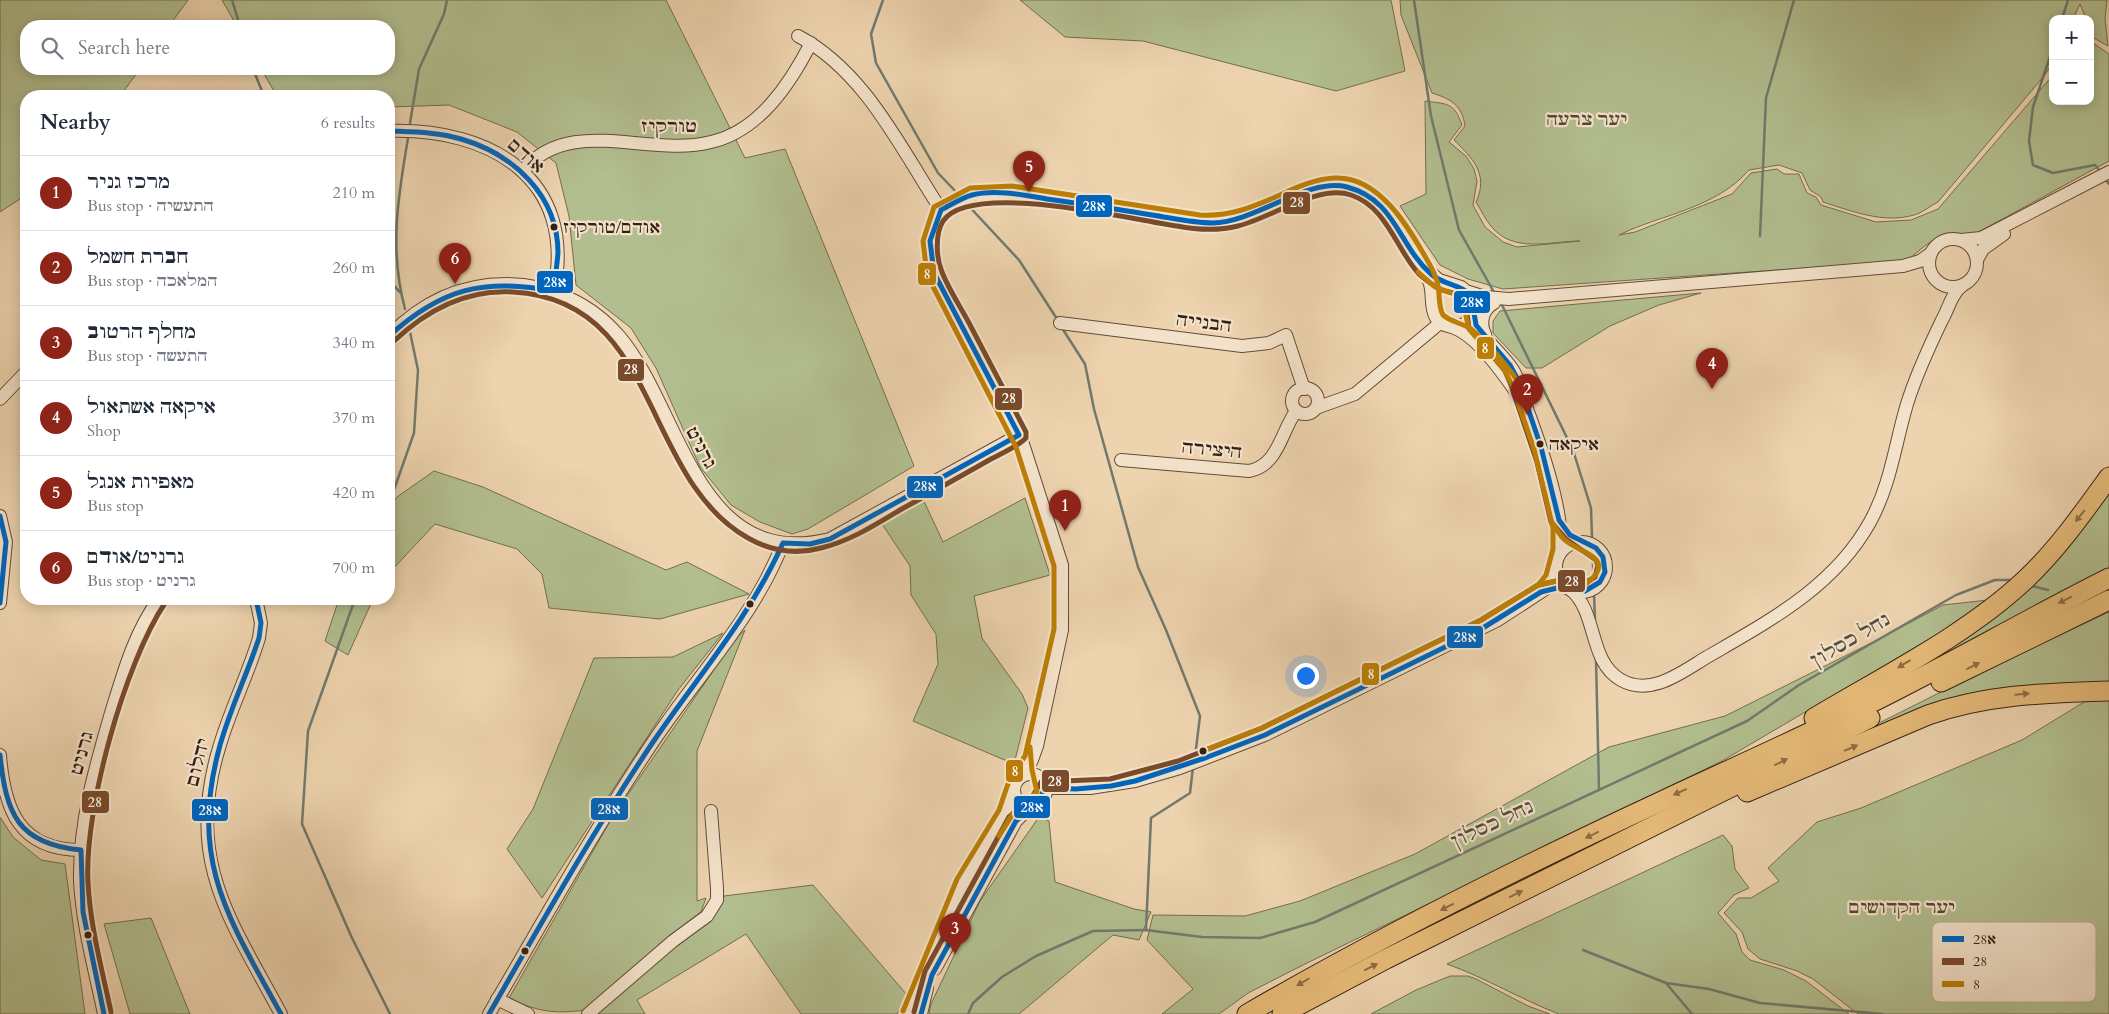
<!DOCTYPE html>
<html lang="en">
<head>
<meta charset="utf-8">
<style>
	:root { --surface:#fff; --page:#f6f6f7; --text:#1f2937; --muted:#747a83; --line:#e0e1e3; --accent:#8f2418 }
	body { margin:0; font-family:Cardo,"Frank Ruhl Libre",serif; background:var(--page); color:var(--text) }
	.controls { position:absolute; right:15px; top:15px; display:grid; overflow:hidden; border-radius:10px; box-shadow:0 2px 12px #0003 }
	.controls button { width:45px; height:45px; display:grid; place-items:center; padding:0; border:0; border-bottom:1px solid var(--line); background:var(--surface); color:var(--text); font:25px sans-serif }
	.you { position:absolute; left:1305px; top:675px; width:18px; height:18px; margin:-12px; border:4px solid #fff; border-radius:50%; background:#1a73e8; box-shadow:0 0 0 8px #1a73e833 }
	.badge { display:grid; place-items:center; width:32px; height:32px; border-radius:50%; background:var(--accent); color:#fff; font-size:16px; font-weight:700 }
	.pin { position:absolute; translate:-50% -41px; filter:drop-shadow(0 1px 2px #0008) }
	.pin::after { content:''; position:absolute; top:26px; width:18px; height:15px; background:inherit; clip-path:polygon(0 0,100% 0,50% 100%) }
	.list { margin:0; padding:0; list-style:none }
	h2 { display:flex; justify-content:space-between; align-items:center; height:65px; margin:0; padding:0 20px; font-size:21px }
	h2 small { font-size:16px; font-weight:400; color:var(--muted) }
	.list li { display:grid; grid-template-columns:32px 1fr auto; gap:15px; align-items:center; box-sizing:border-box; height:75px; padding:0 20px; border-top:1px solid var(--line) }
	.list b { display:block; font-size:19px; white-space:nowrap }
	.list p { margin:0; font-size:16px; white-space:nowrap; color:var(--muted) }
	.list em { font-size:16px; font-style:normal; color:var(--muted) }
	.icon { flex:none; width:28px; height:28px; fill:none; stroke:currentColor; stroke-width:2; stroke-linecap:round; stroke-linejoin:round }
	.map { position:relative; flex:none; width:2109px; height:1014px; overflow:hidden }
	.search { position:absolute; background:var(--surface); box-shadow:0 2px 12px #0003; left:20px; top:20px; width:375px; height:55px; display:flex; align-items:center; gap:12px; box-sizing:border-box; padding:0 18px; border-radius:20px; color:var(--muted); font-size:19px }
	.panel { position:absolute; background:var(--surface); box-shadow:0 2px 12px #0003; left:20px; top:90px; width:375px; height:515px; border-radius:20px }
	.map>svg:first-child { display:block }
	.green { fill:#b2be8f; stroke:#736e50 }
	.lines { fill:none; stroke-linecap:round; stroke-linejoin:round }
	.stream { stroke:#717a6e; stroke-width:2.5 }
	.minor-casing { stroke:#624c39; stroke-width:14 }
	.highway-casing { stroke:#341f12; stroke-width:21 }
	.minor { stroke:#f3e2ca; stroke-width:12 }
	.highway { stroke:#e6ba77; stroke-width:19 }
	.bus-1-casing { stroke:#f3e2ca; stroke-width:9 }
	.bus-2-casing { stroke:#f3e2ca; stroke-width:9 }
	.bus-3-casing { stroke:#f3e2ca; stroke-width:9 }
	.bus-1 { stroke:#0065bd; stroke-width:5 }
	.bus-2 { stroke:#7a4b2a; stroke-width:5 }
	.bus-3 { stroke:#bc7e05; stroke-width:5 }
	.oneway { fill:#8d6c44 }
	.bus-dot { fill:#341f12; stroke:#f3e2ca; stroke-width:2 }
	.labels { text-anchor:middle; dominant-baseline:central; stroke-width:4.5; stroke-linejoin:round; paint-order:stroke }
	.bus-label { font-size:17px; fill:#341f12; stroke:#f3e2ca; text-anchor:start }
	.park-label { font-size:18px; font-style:italic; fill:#544731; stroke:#f3e2ca }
	.street-label { font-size:18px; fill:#341f12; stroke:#f3e2ca }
	.water-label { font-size:19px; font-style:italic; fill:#524d40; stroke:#f3e2ca }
	.key { fill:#f3e2ca; stroke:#baa893; stroke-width:1 }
	.key-label { font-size:14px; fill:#341f12 }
	.line-badge { stroke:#f3e2ca; stroke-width:2 }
	.badge-label { font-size:14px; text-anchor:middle; font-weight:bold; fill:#fff }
</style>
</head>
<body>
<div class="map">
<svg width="2109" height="1014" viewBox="0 0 2109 1014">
	<rect width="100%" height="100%" fill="#edd3ae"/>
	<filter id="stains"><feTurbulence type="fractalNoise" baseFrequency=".004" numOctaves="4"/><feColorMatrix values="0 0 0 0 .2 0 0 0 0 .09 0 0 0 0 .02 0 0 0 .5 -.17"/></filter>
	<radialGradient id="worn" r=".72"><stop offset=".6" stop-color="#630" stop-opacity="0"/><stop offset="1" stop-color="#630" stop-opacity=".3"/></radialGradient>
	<g class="green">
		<path d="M0,0H188L169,26H26V69H140L120,96H26V195L0,212Z"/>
		<path d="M222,0H666L745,158L785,149L914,466L808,529L792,534L760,522L731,505L700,467L656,368L631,328L576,285L569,216L556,163L517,132L449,105L389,107V96H277L261,69H389V26H237Z"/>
		<path d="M1020,0H1391L1405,71L1336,91L1143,41L1065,37Z"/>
		<path d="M1400,0H2107L2105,19L2108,46L2090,36V19H2086L2080,4L2073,19H2053V63L2044,76L1938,202C1930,206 1922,213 1914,215C1884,224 1851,211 1823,202L1821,197L1810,190L1802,173L1779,165L1749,170C1715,209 1662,214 1619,235L1635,232L1732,194L1751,173L1777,169L1784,174H1799L1807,193L1816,197L1821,205L1876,222L1911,220L1938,209L2053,75V101H2090V41L2109,54V161L1973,235C1941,230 1930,241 1907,261L1503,289L1468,279L1440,265L1400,206L1426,194L1425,101C1447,104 1454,102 1462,125L1449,142L1466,156L1474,169L1477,181L1473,205L1485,227L1503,242L1517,247L1580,241C1550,241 1513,254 1491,226C1485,219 1481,210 1476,202C1489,174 1473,159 1454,140L1465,126C1462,105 1451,99 1432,93L1401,15Z"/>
		<path d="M1701,293L1659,305L1610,326L1542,368H1526L1493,333V321L1500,311Z"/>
		<path d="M434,471L483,487L666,570L687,562L749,594L660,619L549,608L542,574L517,549L435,524L389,573V509L397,497Z"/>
		<path d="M2109,489V569L1805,730L1967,632Z"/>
		<path d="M922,497L943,542L1025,498L1050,575L974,596L982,638L1022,694L1028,708L1014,764L913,721L938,664L936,634L911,595L910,566L882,524Z"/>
		<path d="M339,599H373L348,655L325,641Z"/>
		<path d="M1988,600L1958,622L1722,761L1303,965L1248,993L1219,1014H1162L1193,989L1147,940L1153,915L1245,916L1300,901L1415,854L1609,747L1725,716L1879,639L1943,605Z"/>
		<path d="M2109,612V687L2029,689L1785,770L1987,669Z"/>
		<path d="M745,630L697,751V901L706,898L701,912L664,940L586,1010C554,1014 538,1012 509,998L613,816L736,638Z"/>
		<path d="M723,633L678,690L542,898L507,849L533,809L594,658L673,657Z"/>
		<path d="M2109,693V1014H1858L1813,979L1797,971L1760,959L1748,949L1742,932L1724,913L1738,898H1751L1779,881L1768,868L1817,822L1861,808L2022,740L2089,699Z"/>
		<path d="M0,817L13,837L41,860L65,864L85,1014H0Z"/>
		<path d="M1039,817L1049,821L1055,882L1134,909L1151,912L1139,940L1113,935L1019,1014H929L931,1004L980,901Z"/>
		<path d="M1723,835L1732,846L1735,869L1749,888L1734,895L1718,913L1736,934L1742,952L1750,960L1784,970L1806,981L1849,1014H1559C1520,999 1486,978 1447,964Z"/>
		<path d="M813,885L907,995L897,1014H801L746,934L637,1000L645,1014H596C621,992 646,968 673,947C692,932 716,921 724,896Z"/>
		<path d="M151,918L190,1014H130L104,924Z"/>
		<path d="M1450,976H1468L1476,979L1528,1006L1550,1014H1371L1416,990Z"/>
	</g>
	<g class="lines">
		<g class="stream">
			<path d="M232,0L240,26"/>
			<path d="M883,0L871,34L876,63L938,173L960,196"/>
			<path d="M1414,0L1431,116L1459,230L1495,294"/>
			<path d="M2062,19L2068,0"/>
			<path d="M2053,48L2033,107L2029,141L2033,165L2053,173L2095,165L2100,171"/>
			<path d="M253,69L264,96"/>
			<path d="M410,123L419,69L444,14L447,0"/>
			<path d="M2104,178L2109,184"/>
			<path d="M965,202L1019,260L1057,319"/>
			<path d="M1760,236L1766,98L1794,0"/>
			<path d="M389,281L400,292"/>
			<path d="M1501,303L1573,450L1591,508L1595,621"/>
			<path d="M405,309C389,249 398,197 408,138"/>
			<path d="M1062,328L1085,364L1094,409L1138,567L1166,630L1200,716L1195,757"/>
			<path d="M389,504L414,433L418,370L410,332"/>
			<path d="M2032,586L2048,590"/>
			<path d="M355,599L308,731L302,824L352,938L390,1014"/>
			<path d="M1596,659L1599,790"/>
			<path d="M1146,930L1151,818L1190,793L1193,767"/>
			<path d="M1583,950L1666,983L1709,989L1760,1003L1882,1014"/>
			<path d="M1666,983L1692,1014"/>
			<path d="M968,1014L973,1003L1002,977L1036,956L1093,931L1146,930L1202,937L1260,938L1315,922L1747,721L1799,685L1956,595L1995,580H2012"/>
		</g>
		<defs>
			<g id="minor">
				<path d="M798,36C865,71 901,149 941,210"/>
				<path d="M389,131C490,128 577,178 554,291"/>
				<path d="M523,171C569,114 649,158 711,142C759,131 790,84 811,43"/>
				<path d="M941,210L972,195L1011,193L1199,222C1210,223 1220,223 1230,221C1267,214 1312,176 1350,186C1380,194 1421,255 1430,284C1433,295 1430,308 1436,318C1439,323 1445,326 1452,327L1465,324L1474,311L1471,295L1461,287L1439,280L1423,266"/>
				<path d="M941,210C929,233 927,249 934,273L1023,444L1062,565V630L1037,746L1032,760L1022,776"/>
				<circle cx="1953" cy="263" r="24"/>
				<path d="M1961,240L1981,238L2109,172"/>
				<path d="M1977,260L1983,249L2004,234"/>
				<path d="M1469,292L1485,297L1509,299L1903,266L1920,261L1930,254"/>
				<path d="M1473,315C1475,333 1503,353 1513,370C1520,381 1522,394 1526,406C1539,441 1568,520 1559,555"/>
				<path d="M1060,323L1242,346L1269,343L1286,335L1304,389"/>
				<path d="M1452,327C1478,336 1503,374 1519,396"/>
				<path d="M1485,334C1479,322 1483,309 1494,303"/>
				<path d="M389,336C421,303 459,284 506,284C549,284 591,303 619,336C682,409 695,572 830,539L1019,435"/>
				<circle cx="1305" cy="401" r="13"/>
				<path d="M0,399L26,372"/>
				<path d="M1316,408L1355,394L1440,323"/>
				<path d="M1121,460L1249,471C1278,466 1281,432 1296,411"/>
				<path d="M0,516L6,542L0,603"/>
				<circle cx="1581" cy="567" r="25"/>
				<path d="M1571,590C1598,613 1588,661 1621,680C1651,697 1682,672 1707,657C1769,621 1834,587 1870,522C1891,484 1895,444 1907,404C1916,375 1929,347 1942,320C1949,308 1951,294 1963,285"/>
				<path d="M256,599L261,623L259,638C248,675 230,710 219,748C185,861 230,919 281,1014"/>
				<path d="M0,755C4,809 19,850 81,850"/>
				<circle cx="1030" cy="790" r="16"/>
				<path d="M1045,788H1090L1135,781L1180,768L1265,735L1498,620L1547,588L1556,569"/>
				<path d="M935,969L1016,821L1032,805"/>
				<path d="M497,999L528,1014"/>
				<path d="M104,1014C95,970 82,925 80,880C79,823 95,768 111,713C123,674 134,633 159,599"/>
				<path d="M489,1014C542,923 594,830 653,742C697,676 754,618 783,543"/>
				<path d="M588,1014L673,941L707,916L717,900V888L711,811"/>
				<path d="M910,1014L964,882L1006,813L1014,790"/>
				<path d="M921,1014L927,988"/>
			</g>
			<g id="highway">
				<path d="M1941,682L2109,600"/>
				<path d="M1814,718C1884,676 1965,636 2025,580C2057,550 2083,513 2109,477"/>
				<path d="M1747,792L1928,715C1988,694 2047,693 2109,691"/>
				<path d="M1247,1014C1382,936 1524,865 1666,799C1735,767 1804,736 1873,702C1952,663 2029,618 2109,578"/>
				<path d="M1282,1014L1386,959L1870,718"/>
			</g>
		</defs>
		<use href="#minor" class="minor-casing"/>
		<use href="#highway" class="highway-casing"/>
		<use href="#minor" class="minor"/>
		<use href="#highway" class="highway"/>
		<defs>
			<g id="bus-1">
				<path d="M389,131C413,132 438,132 461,139C513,154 558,195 558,253C557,265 555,278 554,291C484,278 442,288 389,336"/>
				<path d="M0,516L6,542L0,603"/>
				<path d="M256,599L261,623L259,638C247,675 229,711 219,749C189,862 229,919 281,1014"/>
				<path d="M0,755C6,813 17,844 81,850L83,912L104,1014"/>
				<path d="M489,1014C542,922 594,830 653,742C698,676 750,617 783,543L810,544L830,539L1019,435L934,273L930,241L941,210C951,205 961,198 972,195C995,189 1024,195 1047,199C1082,204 1117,209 1152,215C1172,218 1192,223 1213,223C1256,222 1308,177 1347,187C1396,200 1398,245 1431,274C1443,285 1460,284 1471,295L1476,325L1510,365L1519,382L1541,447L1559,520L1570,535L1596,548L1603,557L1605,572L1600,582L1585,591L1561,587L1541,592L1478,631L1265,735L1205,758L1135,781L1111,786L1076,789L1045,788L1038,802L1016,821L932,975L921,1014"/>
			</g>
			<g id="bus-2">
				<path d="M394,341C427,310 466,289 513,292C661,300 641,478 748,538C771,551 795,555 821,548C850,541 875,525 900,510C931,493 961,476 991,459C1002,453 1017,447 1026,438V432C1007,395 988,359 969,323C960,306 949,290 942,272C936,258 935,234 943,221C971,180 1133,220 1177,226C1198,230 1218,231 1238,226C1271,218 1318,184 1351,195C1387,207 1396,249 1419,274C1426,280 1434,287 1442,290C1450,293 1458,293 1465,299L1469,328L1505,371L1511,385L1537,462L1551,522L1566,539L1596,560L1598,565L1595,577L1585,583L1561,580L1538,585L1481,620L1262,728L1178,761L1110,779L1041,782L1032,797L1009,817L925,971L914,1012"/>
				<path d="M111,1012C102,969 90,926 88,882C84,809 125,663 165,603"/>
			</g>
			<g id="bus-3">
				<path d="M1539,585L1561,580L1586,584C1619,558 1579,553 1565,540C1560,536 1557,529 1553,524"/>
				<path d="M1202,751L1262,728L1481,620L1538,585L1546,575L1553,549V528L1534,449L1512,385L1504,369L1469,329L1466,316V303L1463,297L1435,287L1418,272"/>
				<path d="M999,836L1017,807L1037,792L1032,770L1030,747"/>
				<path d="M903,1011L957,879L999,810L1010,778L1025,756L1054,629V566L1016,447L927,275L923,241L934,207L970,188L1012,186L1200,215C1229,217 1253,207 1280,195C1297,187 1315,179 1334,178C1380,175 1410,230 1430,265C1433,271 1437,278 1438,286C1440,295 1438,306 1443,315C1451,322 1462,323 1471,329C1495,349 1514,375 1532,401"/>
			</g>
		</defs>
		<use href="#bus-1" class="bus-1-casing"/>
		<use href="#bus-2" class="bus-2-casing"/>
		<use href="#bus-3" class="bus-3-casing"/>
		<use href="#bus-1" class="bus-1"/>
		<use href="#bus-2" class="bus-2"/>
		<use href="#bus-3" class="bus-3"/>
	</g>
	<defs><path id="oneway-solid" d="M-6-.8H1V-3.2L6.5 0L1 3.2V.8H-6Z" transform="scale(1.25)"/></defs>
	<g class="oneway">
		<use href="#oneway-solid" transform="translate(2080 516) rotate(129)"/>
		<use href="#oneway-solid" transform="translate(2065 600) rotate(154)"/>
		<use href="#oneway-solid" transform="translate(1904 664) rotate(149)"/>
		<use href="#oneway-solid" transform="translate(1973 666) rotate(-27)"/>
		<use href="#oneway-solid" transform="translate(2022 694) rotate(-5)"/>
		<use href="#oneway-solid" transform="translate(1851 748) rotate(-23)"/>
		<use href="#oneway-solid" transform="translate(1781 762) rotate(-27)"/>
		<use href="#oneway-solid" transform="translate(1680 792) rotate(156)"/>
		<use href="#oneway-solid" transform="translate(1592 835) rotate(154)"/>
		<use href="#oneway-solid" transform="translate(1516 894) rotate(-26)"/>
		<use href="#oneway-solid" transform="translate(1447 907) rotate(153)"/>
		<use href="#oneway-solid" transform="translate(1371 967) rotate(-27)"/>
		<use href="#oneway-solid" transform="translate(1303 982) rotate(150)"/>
	</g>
	<g class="bus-dot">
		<circle cx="554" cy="227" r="4.5"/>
		<circle cx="1540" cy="444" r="4.5"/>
		<circle cx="750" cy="604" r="4.5"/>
		<circle cx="1203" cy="751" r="4.5"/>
		<circle cx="88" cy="935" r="4.5"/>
		<circle cx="525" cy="951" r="4.5"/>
	</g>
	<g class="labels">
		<g class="bus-label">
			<text x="563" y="227">אודם/טורקיז</text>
			<text x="1549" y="444">איקאה</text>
		</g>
		<g class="park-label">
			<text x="1587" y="119">יער צרעה</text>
			<text x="1902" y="907">יער הקדושים</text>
		</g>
		<g class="street-label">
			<text x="669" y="126">טורקיז</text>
			<text transform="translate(526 156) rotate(41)">אודם</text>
			<text transform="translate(1204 323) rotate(7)">הבנייה</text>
			<text transform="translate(701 448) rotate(62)">גרניט</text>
			<text transform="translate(1212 450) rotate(5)">היצירה</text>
			<text transform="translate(82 753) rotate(-75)">גרניט</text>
			<text transform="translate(198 762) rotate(-76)">יהלום</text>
		</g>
		<g class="water-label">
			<text transform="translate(1850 640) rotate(-30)">נחל כסלון</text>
			<text transform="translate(1492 824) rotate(-25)">נחל כסלון</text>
		</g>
	</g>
	<rect x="1932" y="922" width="164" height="80" rx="8" class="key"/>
	<rect x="1942" y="936" width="22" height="6" fill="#0065bd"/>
	<rect x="1942" y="958" width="22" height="7" fill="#7a4b2a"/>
	<rect x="1942" y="981" width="22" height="6" fill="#bc7e05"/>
	<g class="key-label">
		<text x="1973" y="944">28א</text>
		<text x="1973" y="966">28</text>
		<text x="1973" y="989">8</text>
	</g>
	<g class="line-badge">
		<rect x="1282" y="191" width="29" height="24" rx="5" fill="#7a4b2a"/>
		<rect x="1075" y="194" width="38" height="24" rx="5" fill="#0065bd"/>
		<rect x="917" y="262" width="20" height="24" rx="5" fill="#bc7e05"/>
		<rect x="536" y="270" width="38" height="24" rx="5" fill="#0065bd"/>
		<rect x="1453" y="290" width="38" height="24" rx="5" fill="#0065bd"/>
		<rect x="1476" y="336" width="19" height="24" rx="5" fill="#bc7e05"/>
		<rect x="617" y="358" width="28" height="24" rx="5" fill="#7a4b2a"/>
		<rect x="994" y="387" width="29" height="24" rx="5" fill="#7a4b2a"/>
		<rect x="906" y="475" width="38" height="24" rx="5" fill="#0065bd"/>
		<rect x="1557" y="569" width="29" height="24" rx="5" fill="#7a4b2a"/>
		<rect x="1446" y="625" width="38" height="24" rx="5" fill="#0065bd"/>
		<rect x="1361" y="662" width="19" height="24" rx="5" fill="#bc7e05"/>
		<rect x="1005" y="759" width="19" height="24" rx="5" fill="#bc7e05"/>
		<rect x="1041" y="769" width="29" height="24" rx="5" fill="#7a4b2a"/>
		<rect x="81" y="790" width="29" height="24" rx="5" fill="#7a4b2a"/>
		<rect x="1013" y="795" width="38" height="24" rx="5" fill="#0065bd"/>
		<rect x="590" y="797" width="39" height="24" rx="5" fill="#0065bd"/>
		<rect x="191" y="798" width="38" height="24" rx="5" fill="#0065bd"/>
	</g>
	<g class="badge-label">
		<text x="1297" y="207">28</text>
		<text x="1094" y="211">28א</text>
		<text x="927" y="279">8</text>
		<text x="555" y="287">28א</text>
		<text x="1472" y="307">28א</text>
		<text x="1485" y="353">8</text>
		<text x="631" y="374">28</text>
		<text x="1009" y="403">28</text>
		<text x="925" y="491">28א</text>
		<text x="1572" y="586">28</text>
		<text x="1465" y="642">28א</text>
		<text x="1371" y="679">8</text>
		<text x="1015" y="776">8</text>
		<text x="1055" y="786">28</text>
		<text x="95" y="807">28</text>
		<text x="1032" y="812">28א</text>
		<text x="609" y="814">28א</text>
		<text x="210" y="815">28א</text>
	</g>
	<rect width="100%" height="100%" filter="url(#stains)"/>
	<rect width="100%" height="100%" fill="url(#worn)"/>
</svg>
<div class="controls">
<button>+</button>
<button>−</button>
</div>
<div class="you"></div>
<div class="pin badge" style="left:1065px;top:531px">1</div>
<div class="pin badge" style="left:1527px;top:415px">2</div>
<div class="pin badge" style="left:955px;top:954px">3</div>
<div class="pin badge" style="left:1712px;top:389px">4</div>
<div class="pin badge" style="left:1029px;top:192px">5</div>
<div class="pin badge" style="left:455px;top:284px">6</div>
<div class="search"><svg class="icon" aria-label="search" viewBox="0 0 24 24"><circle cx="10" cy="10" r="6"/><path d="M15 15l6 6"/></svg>Search here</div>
<section class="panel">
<h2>Nearby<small>6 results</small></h2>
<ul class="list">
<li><span class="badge">1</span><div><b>מרכז גניר</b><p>Bus stop · התעשיה</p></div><em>210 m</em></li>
<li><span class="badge">2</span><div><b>חברת חשמל</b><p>Bus stop · המלאכה</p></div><em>260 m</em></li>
<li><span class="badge">3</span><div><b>מחלף הרטוב</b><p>Bus stop · התעשה</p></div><em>340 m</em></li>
<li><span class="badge">4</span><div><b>איקאה אשתאול</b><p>Shop</p></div><em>370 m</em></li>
<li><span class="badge">5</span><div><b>מאפיות אנגל</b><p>Bus stop</p></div><em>420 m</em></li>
<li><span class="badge">6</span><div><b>גרניט/אודם</b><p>Bus stop · גרניט</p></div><em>700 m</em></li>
</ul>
</section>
</div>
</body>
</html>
